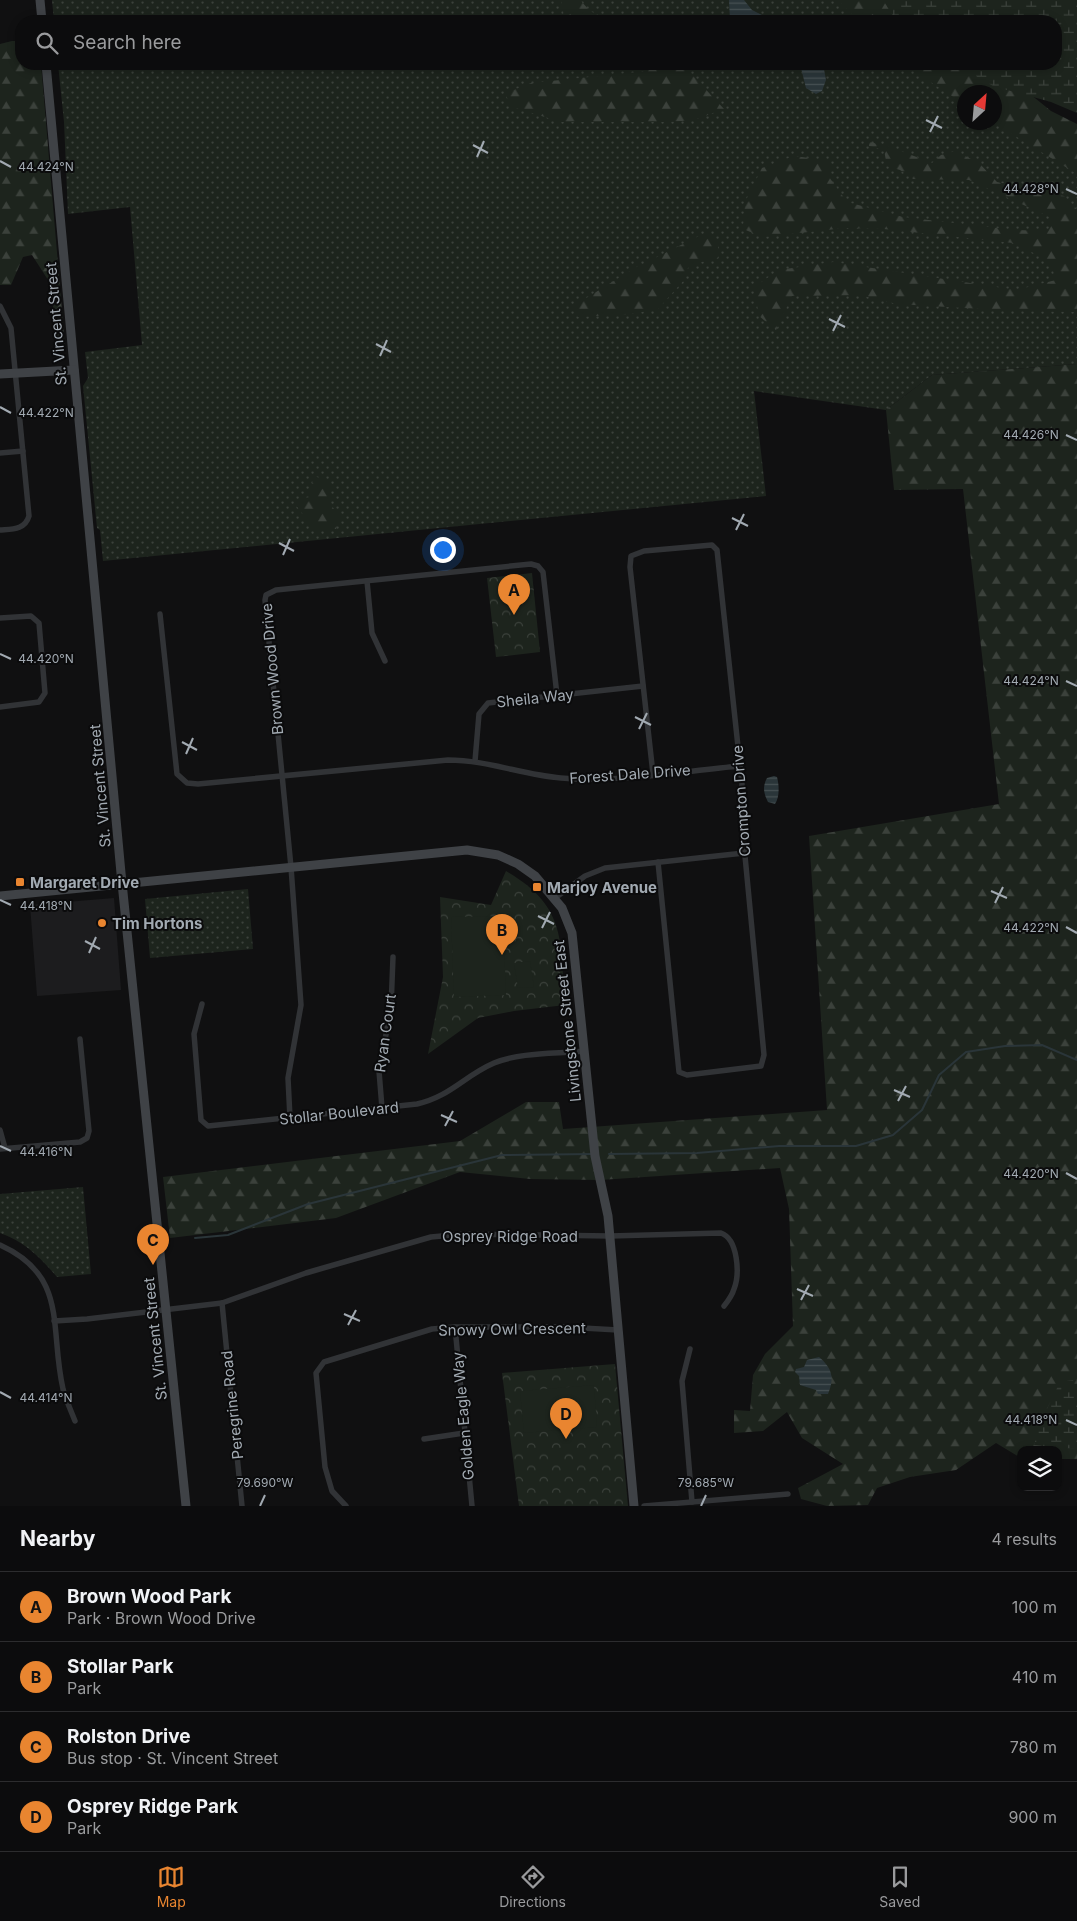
<!DOCTYPE html>
<html lang="en">
<head>
<meta charset="utf-8">
<style>
	:root { --surface:#0c0c0d; --page:#151516; --text:#f1f3f6; --muted:#9a9b9d; --line:#2c2c2e; --accent:#e98530 }
	body { margin:0; font-family:Inter,sans-serif; background:var(--page); color:var(--text) }
	.controls { position:absolute; right:15px; bottom:15px; display:grid; overflow:hidden; border-radius:10px; box-shadow:0 2px 8px #0003 }
	.controls button { width:45px; height:45px; display:grid; place-items:center; padding:0; border:0; border-bottom:1px solid var(--line); background:var(--surface); color:var(--text); font:25px sans-serif }
	.compass { position:absolute; left:957px; top:85px; width:45px; height:45px; border-radius:50%; background:var(--surface); box-shadow:0 2px 8px #0003; rotate:26deg }
	.you { position:absolute; left:442px; top:549px; width:18px; height:18px; margin:-12px; border:4px solid #fff; border-radius:50%; background:#1a73e8; box-shadow:0 0 0 8px #1a73e833 }
	.badge { display:grid; place-items:center; width:32px; height:32px; border-radius:50%; background:var(--accent); color:#111; font-size:16px; font-weight:700 }
	.pin { position:absolute; translate:-50% -41px; filter:drop-shadow(0 1px 2px #0008) }
	.pin::after { content:''; position:absolute; top:26px; width:18px; height:15px; background:inherit; clip-path:polygon(0 0,100% 0,50% 100%) }
	.list { margin:0; padding:0; list-style:none }
	h2 { display:flex; justify-content:space-between; align-items:center; height:65px; margin:0; padding:0 20px; font-size:21px }
	h2 small { font-size:16px; font-weight:400; color:var(--muted) }
	.list li { display:grid; grid-template-columns:32px 1fr auto; gap:15px; align-items:center; box-sizing:border-box; height:70px; padding:0 20px; border-top:1px solid var(--line) }
	.list b { display:block; font-size:19px; white-space:nowrap }
	.list p { margin:0; font-size:16px; white-space:nowrap; color:var(--muted) }
	.list em { font-size:16px; font-style:normal; color:var(--muted) }
	.icon { flex:none; width:28px; height:28px; fill:none; stroke:currentColor; stroke-width:2; stroke-linecap:round; stroke-linejoin:round }
	.map { position:relative; flex:none; width:1077px; height:1506px; overflow:hidden }
	.search { position:absolute; background:var(--surface); box-shadow:0 2px 8px #0003; left:15px; right:15px; top:15px; height:55px; display:flex; align-items:center; gap:12px; box-sizing:border-box; padding:0 18px; border-radius:20px; color:var(--muted); font-size:19px }
	.sheet { height:345px; background:var(--surface) }
	nav { display:flex; justify-content:space-around; align-items:center; box-sizing:border-box; height:70px; border-top:1px solid var(--line); background:var(--surface); font-size:14px; color:var(--muted) }
	nav a { display:grid; justify-items:center; gap:2px }
	nav .on { color:var(--accent) }
	.map>svg:first-child { display:block }
	.built { fill:#1c1c1e }
	.grass { fill:url(#grass-dots); fill-rule:evenodd }
	.forest { fill:url(#forest-firs) }
	.wetland { fill:url(#wetland-marsh) }
	.park { fill:url(#park-crowns) }
	.pitch { fill:#1d241d }
	.water { fill:url(#water-rules) }
	.lines { fill:none; stroke-linecap:round; stroke-linejoin:round }
	.stream { stroke:#2a3539; stroke-width:2 }
	.street { stroke:#313336; stroke-width:5.5 }
	.secondary { stroke:#3f4246; stroke-width:9 }
	.ticks { fill:none; stroke:#a2aab2; stroke-width:2 }
	.poi-dot { fill:#e98530; stroke:#0b0b0c; stroke-width:2 }
	.labels { text-anchor:middle; dominant-baseline:central; stroke-width:4; stroke-linejoin:round; paint-order:stroke }
	.street-label { font-size:15px; fill:#a2aab2; stroke:#0b0b0c }
	.poi-label { font-size:15px; font-weight:bold; fill:#a2aab2; stroke:#0b0b0c; text-anchor:start }
	.ticks-label { font-size:12px; text-anchor:middle; fill:#a2aab2; stroke:#0b0b0c; stroke-width:4; stroke-linejoin:round; paint-order:stroke }
</style>
</head>
<body>
<div class="map">
<svg width="1077" height="1506" viewBox="0 0 1077 1506">
	<defs>
		<pattern id="grass-dots" width="8" height="8" patternUnits="userSpaceOnUse" patternTransform="scale(1.25)"><rect width="8" height="8" fill="#1d241d"/><path d="M2 2h.1M6 6h.1" fill="none" stroke="#3b413b" stroke-width="1.8" stroke-linecap="round"/></pattern>
		<pattern id="forest-firs" width="22" height="20" patternUnits="userSpaceOnUse" patternTransform="scale(1.25)"><rect width="22" height="20" fill="#1d241d"/><path d="M5 1l3.5 6h-7zM16 11l3.5 6h-7z" fill="#3b413b"/></pattern>
		<pattern id="wetland-marsh" width="20" height="14" patternUnits="userSpaceOnUse" patternTransform="scale(1.25)"><rect width="20" height="14" fill="#1d241d"/><path d="M1 5h8M5 5V1M11 12h8M15 12V8" fill="none" stroke="#3b413b"/></pattern>
		<pattern id="park-crowns" width="20" height="18" patternUnits="userSpaceOnUse" patternTransform="scale(1.25)"><rect width="20" height="18" fill="#1d241d"/><path d="M2 6a3 3 0 1 1 6 0M12 15a3 3 0 1 1 6 0" fill="none" stroke="#3b413b"/></pattern>
		<pattern id="water-rules" width="6" height="5" patternUnits="userSpaceOnUse" patternTransform="scale(1.25)"><rect width="6" height="5" fill="#2a3539"/><path d="M0 2.5h6" fill="none" stroke="#465053"/></pattern>
	</defs>
	<rect width="100%" height="100%" fill="#101011"/>
	<path class="built" d="M114,898L121,990L37,996L30,905Z"/>
	<g class="grass">
		<path d="M52,0H867L896,21H54Z"/>
		<path d="M58,64H955L1077,152V364L932,375L886,410L754,391L766,496L103,561L100,530L97,528L83,386L88,378L85,352L142,345L130,207L68,214L64,122ZM964,92H994V122H964Z"/>
		<path d="M248,889L253,949L150,958L145,899Z"/>
		<path d="M83,1187L91,1274L57,1277C40,1257 25,1242 0,1233V1194Z"/>
	</g>
	<g class="forest">
		<path d="M561,0H580L590,11L611,21H565Z"/>
		<path d="M838,0H898L911,21H859Z"/>
		<path d="M12,41H21V64H41L65,347L62,349L58,346L50,283L32,255L23,257L11,285H0V44Z"/>
		<path d="M652,64H682L724,109L694,120L669,122H561L509,106L506,93L531,83L648,71Z"/>
		<path d="M903,64H983L1005,74L1051,111L1077,124V174L994,123V92H964V104Z"/>
		<path d="M869,142L888,146L932,163L941,155L955,151L979,163L997,182L1064,196L1077,209V312L1015,311L897,304L859,295L792,296L776,330L759,316L754,287L779,270L833,262L1016,290L1056,280L1050,261L1013,243L884,229L845,228L763,237L743,229L745,202L762,168L794,156L831,161L829,177L847,202L903,217L1014,230L1048,231L1052,218L969,180L913,179L900,170L887,166L884,150L869,146Z"/>
		<path d="M703,234L710,236L718,243V258C703,263 684,261 685,279L658,309L631,314L578,317L573,308L575,305L638,266H645L651,260Z"/>
		<path d="M1077,364V1459H1058V1450H1021V1458L996,1443L956,1470L910,1477L877,1488L868,1505L827,1506L801,1499L798,1488L843,1464L802,1438L787,1412L763,1431L734,1433V1410L750,1411L753,1375L765,1354L793,1326L789,1209L780,1168L600,1180L530,1179L460,1172L336,1218L170,1238L163,1177L460,1141L526,1102H559L563,1129L827,1110L809,836L999,804L963,489L894,490L886,410L932,375Z"/>
		<path d="M313,476L328,480L331,486C327,500 331,506 340,517L336,529H314L295,504L299,499L310,497Z"/>
	</g>
	<g class="wetland">
		<path d="M883,0H1077V113L1051,102L993,86L955,64H1056V21H896Z"/>
		<path d="M1073,1380L1077,1395V1449L1034,1445L1042,1419L1060,1382Z"/>
	</g>
	<g class="park">
		<path d="M532,573L540,652L496,657L487,578Z"/>
		<path d="M506,871C568,907 560,942 565,1005L514,1011L478,1018L428,1054L443,977L440,897L491,905Z"/>
		<path d="M615,1364L628,1506H519L502,1373Z"/>
	</g>
	<g class="pitch">
		<path d="M503,916L506,995L454,997L451,917Z"/>
		<path d="M530,961L534,987L518,988L514,963Z"/>
		<path d="M594,1385L597,1427L524,1433L520,1391Z"/>
	</g>
	<g class="water">
		<path d="M729,0H744L752,10L774,21H730Z"/>
		<path d="M800,64H823L826,80L822,91L816,94L806,88Z"/>
		<path d="M774,776L777,777C779,784 780,797 775,804L768,802C764,794 762,787 767,778Z"/>
		<path d="M819,1357C832,1368 835,1378 828,1394H818L816,1390L800,1385L799,1376L795,1372L796,1369L804,1367L807,1360Z"/>
	</g>
	<g class="lines">
		<g class="stream">
			<path d="M609,1154L697,1153L779,1146H856L893,1135L922,1110L939,1075L966,1052L1005,1046L1042,1045L1077,1060"/>
			<path d="M195,1238L228,1235L308,1204L502,1155L593,1154"/>
		</g>
		<g class="street">
			<path d="M0,306L11,328L29,516C25,530 12,529 0,530"/>
			<path d="M0,453L23,451"/>
			<path d="M367,581L372,633L385,661"/>
			<path d="M160,614L177,774L187,783L198,784L448,760C487,760 523,775 561,778C619,783 683,771 740,766"/>
			<path d="M0,618L31,616L39,623L45,693L39,702L0,707"/>
			<path d="M475,761L479,714L488,703L643,686"/>
			<path d="M653,774L630,567L631,556L644,551L712,545L717,550L742,784L741,814L764,1055L761,1066L687,1075L679,1072L658,862"/>
			<path d="M555,898L585,876L605,868L744,853"/>
			<path d="M202,1004L194,1034L201,1120L208,1126L417,1104C451,1096 464,1076 494,1063C521,1052 556,1054 585,1051"/>
			<path d="M382,1108L379,1071L391,1008L393,957"/>
			<path d="M290,1118L288,1078L301,1005L291,867L265,600L266,595L276,590L531,564L538,566L543,572L557,695"/>
			<path d="M0,1130L5,1148"/>
			<path d="M0,1149L80,1142L87,1138L89,1131L80,1039"/>
			<path d="M0,1245C69,1276 49,1328 63,1389C66,1400 71,1411 75,1421"/>
			<path d="M222,1303L242,1506"/>
			<path d="M54,1321L87,1319L222,1303L306,1273L431,1237L463,1234L610,1236L721,1233C738,1239 740,1274 734,1289C732,1296 728,1301 724,1306"/>
			<path d="M455,1327L472,1506"/>
			<path d="M690,1349L682,1381L692,1502"/>
			<path d="M424,1439L464,1433"/>
			<path d="M346,1506L332,1491L325,1467L316,1373L324,1362L432,1329L455,1327H565L618,1330"/>
			<path d="M644,1506L788,1494"/>
		</g>
		<g class="secondary">
			<path d="M40,0L42,21"/>
			<path d="M46,64L121,873L186,1506"/>
			<path d="M0,374L74,370"/>
			<path d="M0,896L467,850L498,855L518,864L535,876L562,908L572,933L595,1156L608,1216L634,1506"/>
		</g>
	</g>
	<path class="ticks" d="M926,120L942,128M930,132L938,116M473,145L488,153M477,157L484,141M0,161L11,167M1066,189L1077,194M829,319L845,327M833,331L841,315M376,344L391,352M380,356L387,340M0,407L11,413M1066,435L1077,440M732,518L748,526M736,530L744,514M279,543L294,551M283,555L290,539M0,654L11,659M1066,681L1077,686M635,717L651,725M639,729L647,713M182,742L197,750M186,754L193,738M991,891L1007,898M0,900L11,905M995,903L1003,887M538,916L554,924M1066,927L1077,933M542,928L550,912M85,941L100,949M89,953L96,937M894,1090L910,1097M898,1101L906,1086M441,1115L457,1122M445,1126L453,1111M0,1146L11,1151M1066,1173L1077,1179M797,1289L813,1296M801,1300L809,1285M344,1314L360,1321M348,1325L356,1310M0,1392L11,1398M1066,1420L1077,1425M260,1506L265,1495M701,1506L706,1495"/>
	<g class="poi-dot">
		<rect x="15" y="877" width="10" height="10" rx="2.5"/>
		<rect x="532" y="882" width="10" height="10" rx="2.5"/>
		<circle cx="102" cy="923" r="5"/>
	</g>
	<g class="labels">
		<g class="street-label">
			<text transform="translate(56 324) rotate(-95)">St. Vincent Street</text>
			<text transform="translate(272 669) rotate(-95)">Brown Wood Drive</text>
			<text transform="translate(535 698) rotate(-6)">Sheila Way</text>
			<text transform="translate(630 774) rotate(-4)">Forest Dale Drive</text>
			<text transform="translate(100 786) rotate(-95)">St. Vincent Street</text>
			<text transform="translate(741 801) rotate(-94)">Crompton Drive</text>
			<text transform="translate(567 1021) rotate(-96)">Livingstone Street East</text>
			<text transform="translate(385 1033) rotate(-82)">Ryan Court</text>
			<text transform="translate(339 1113) rotate(-6)">Stollar Boulevard</text>
			<text x="510" y="1236">Osprey Ridge Road</text>
			<text transform="translate(512 1329) rotate(-1)">Snowy Owl Crescent</text>
			<text transform="translate(155 1339) rotate(-96)">St. Vincent Street</text>
			<text transform="translate(232 1405) rotate(-96)">Peregrine Road</text>
			<text transform="translate(463 1416) rotate(-95)">Golden Eagle Way</text>
		</g>
		<g class="poi-label">
			<text x="30" y="882">Margaret Drive</text>
			<text x="547" y="887">Marjoy Avenue</text>
			<text x="112" y="923">Tim Hortons</text>
		</g>
	</g>
	<g class="ticks-label">
		<text x="46" y="171">44.424°N</text>
		<text x="1031" y="193">44.428°N</text>
		<text x="46" y="417">44.422°N</text>
		<text x="1031" y="439">44.426°N</text>
		<text x="46" y="663">44.420°N</text>
		<text x="1031" y="685">44.424°N</text>
		<text x="46" y="910">44.418°N</text>
		<text x="1031" y="932">44.422°N</text>
		<text x="46" y="1156">44.416°N</text>
		<text x="1031" y="1178">44.420°N</text>
		<text x="46" y="1402">44.414°N</text>
		<text x="1031" y="1424">44.418°N</text>
		<text x="265" y="1487">79.690°W</text>
		<text x="706" y="1487">79.685°W</text>
	</g>
</svg>
<div class="controls">
<button><svg class="icon" aria-label="layers" viewBox="0 0 24 24"><path d="M12 4l9 5-9 5-9-5zM3 14l9 5 9-5"/></svg></button>
</div>
<svg class="compass" viewBox="-18 -18 36 36"><path d="M0-13l5 13h-10z" fill="#e53935"/><path d="M0 13l5-13h-10z" fill="#9a9b9d"/></svg>
<div class="you"></div>
<div class="pin badge" style="left:514px;top:615px">A</div>
<div class="pin badge" style="left:502px;top:955px">B</div>
<div class="pin badge" style="left:153px;top:1265px">C</div>
<div class="pin badge" style="left:566px;top:1439px">D</div>
<div class="search"><svg class="icon" aria-label="search" viewBox="0 0 24 24"><circle cx="10" cy="10" r="6"/><path d="M15 15l6 6"/></svg>Search here</div>
</div>
<section class="sheet">
<h2>Nearby<small>4 results</small></h2>
<ul class="list">
<li><span class="badge">A</span><div><b>Brown Wood Park</b><p>Park · Brown Wood Drive</p></div><em>100 m</em></li>
<li><span class="badge">B</span><div><b>Stollar Park</b><p>Park</p></div><em>410 m</em></li>
<li><span class="badge">C</span><div><b>Rolston Drive</b><p>Bus stop · St. Vincent Street</p></div><em>780 m</em></li>
<li><span class="badge">D</span><div><b>Osprey Ridge Park</b><p>Park</p></div><em>900 m</em></li>
</ul>
</section>
<nav>
<a class="on"><svg class="icon" aria-label="map" viewBox="0 0 24 24"><path d="M3 6l6-2 6 2 6-2v14l-6 2-6-2-6 2zM9 4v14M15 6v14"/></svg>Map</a>
<a><svg class="icon" aria-label="directions" viewBox="0 0 24 24"><path d="M12 3l9 9-9 9-9-9zM9 14v-3h6M13 9l2 2-2 2"/></svg>Directions</a>
<a><svg class="icon" aria-label="saved" viewBox="0 0 24 24"><path d="M7 4h10v16l-5-4-5 4z"/></svg>Saved</a>
</nav>
</body>
</html>
